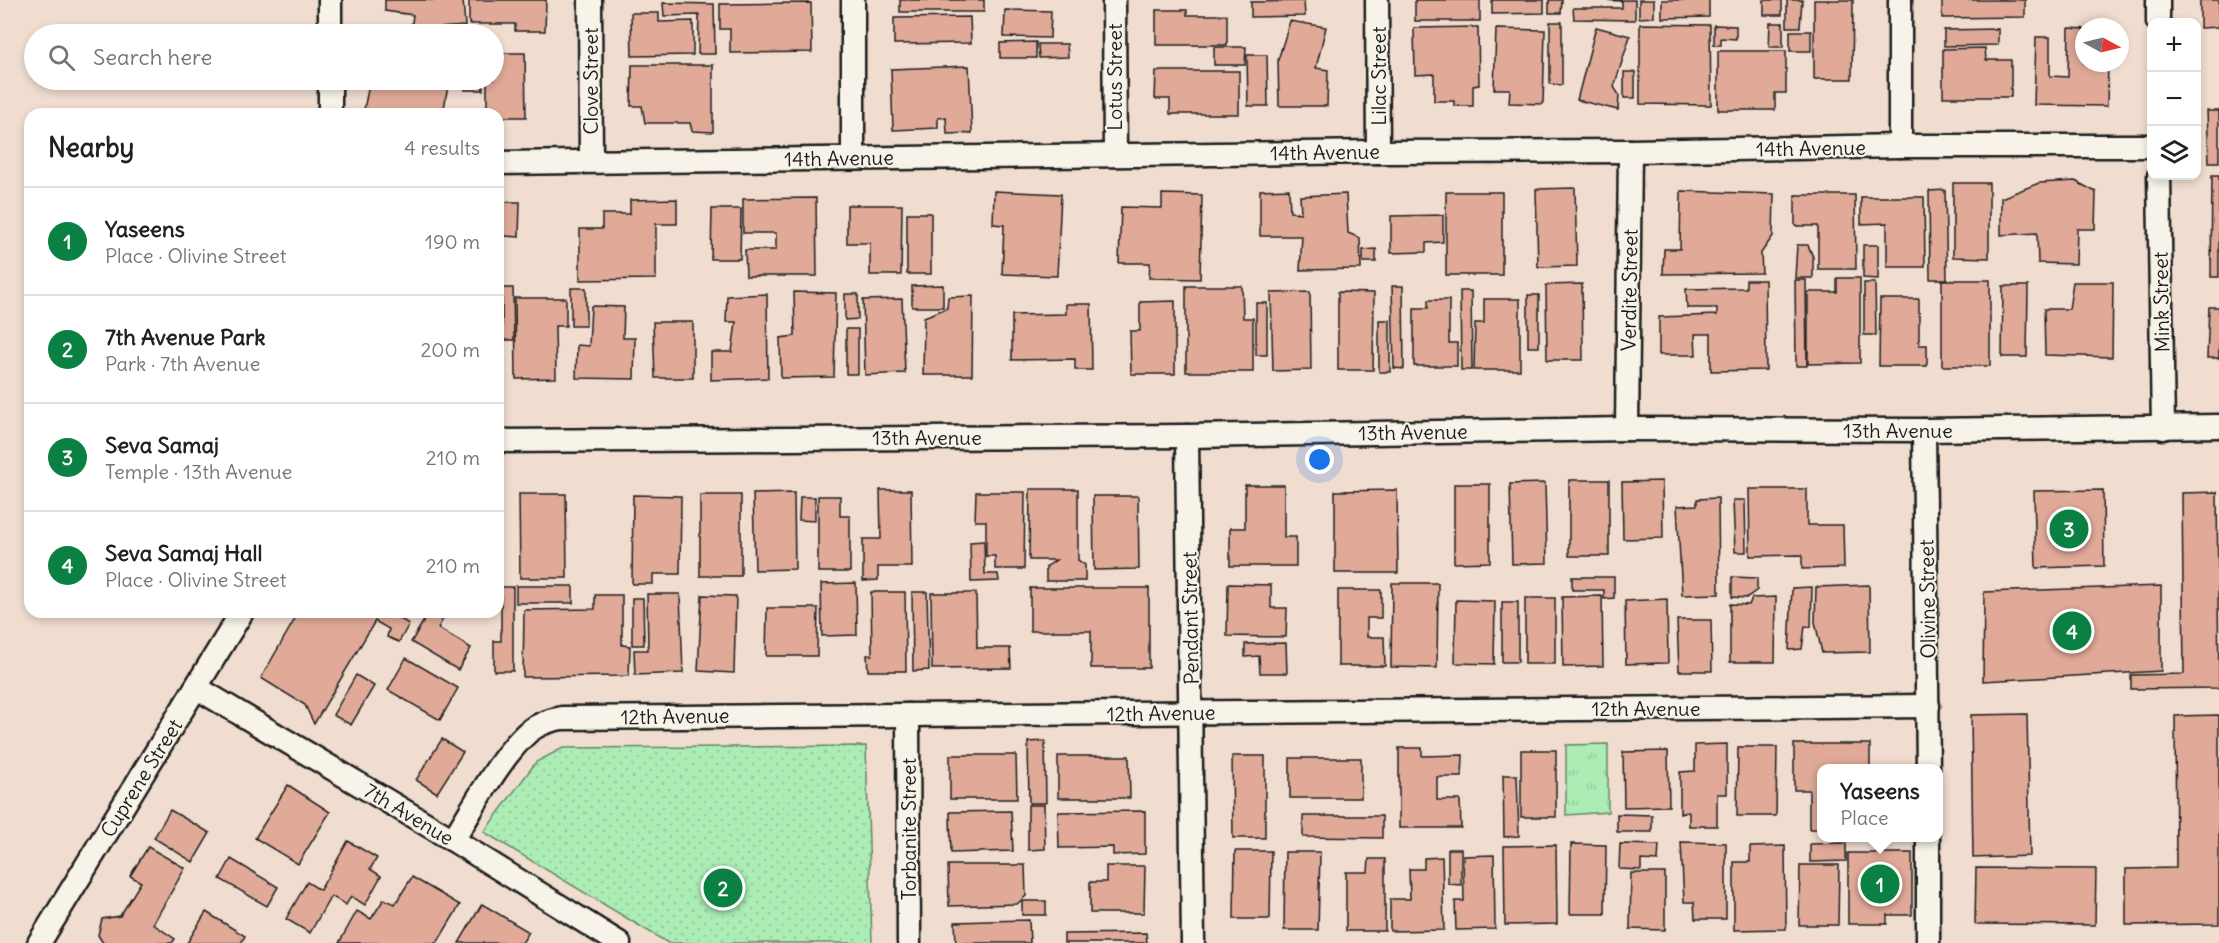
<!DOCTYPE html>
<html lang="en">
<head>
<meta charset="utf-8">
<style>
	:root { --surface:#fff; --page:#f6f6f6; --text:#202124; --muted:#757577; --line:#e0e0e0; --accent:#0b8043 }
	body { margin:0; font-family:Delius,sans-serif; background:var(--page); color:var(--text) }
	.controls { position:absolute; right:18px; top:18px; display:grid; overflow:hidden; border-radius:12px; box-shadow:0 3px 9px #0003 }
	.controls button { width:54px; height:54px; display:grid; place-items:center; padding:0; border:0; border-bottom:2px solid var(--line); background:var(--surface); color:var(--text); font:30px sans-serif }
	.compass { position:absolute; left:2075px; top:18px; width:54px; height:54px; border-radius:50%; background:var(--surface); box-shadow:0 3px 9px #0003; rotate:97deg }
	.you { position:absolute; left:1320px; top:460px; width:21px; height:21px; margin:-15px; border:4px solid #fff; border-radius:50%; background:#1a73e8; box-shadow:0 0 0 9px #1a73e833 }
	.badge { display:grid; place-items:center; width:39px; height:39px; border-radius:50%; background:var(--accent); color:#fff; font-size:20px; font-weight:700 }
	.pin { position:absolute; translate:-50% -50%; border:3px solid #fff; box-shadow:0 2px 6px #0006 }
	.popup { position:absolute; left:1817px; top:764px; width:126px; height:78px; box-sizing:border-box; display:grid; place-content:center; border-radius:12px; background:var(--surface); filter:drop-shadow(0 2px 4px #0005); font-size:20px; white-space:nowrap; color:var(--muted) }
	.popup b { font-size:22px; color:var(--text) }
	.popup::after { content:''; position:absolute; left:50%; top:100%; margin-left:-12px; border:12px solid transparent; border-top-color:var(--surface) }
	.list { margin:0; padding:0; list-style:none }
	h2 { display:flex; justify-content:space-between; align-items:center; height:78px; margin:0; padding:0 24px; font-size:26px }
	h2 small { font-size:20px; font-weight:400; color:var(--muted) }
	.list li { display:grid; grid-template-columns:39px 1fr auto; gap:18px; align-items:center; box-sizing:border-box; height:108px; padding:0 24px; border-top:2px solid var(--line) }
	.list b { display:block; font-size:22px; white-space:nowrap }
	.list p { margin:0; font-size:20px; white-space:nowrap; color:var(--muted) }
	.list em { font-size:20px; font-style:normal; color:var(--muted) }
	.icon { flex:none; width:33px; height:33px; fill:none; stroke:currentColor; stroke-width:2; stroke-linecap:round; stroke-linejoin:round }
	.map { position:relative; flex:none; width:2219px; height:943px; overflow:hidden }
	.search { position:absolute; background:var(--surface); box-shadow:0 3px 9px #0003; left:24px; top:24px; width:480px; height:66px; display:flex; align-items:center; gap:15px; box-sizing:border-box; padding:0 21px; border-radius:33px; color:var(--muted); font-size:22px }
	.panel { position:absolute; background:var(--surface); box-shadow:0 3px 9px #0003; left:24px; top:108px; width:480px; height:510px; border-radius:18px }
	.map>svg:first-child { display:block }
	.grass { fill:url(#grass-tufts); stroke:#648468; stroke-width:1.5 }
	.park { fill:url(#park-dots); stroke:#648468; stroke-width:1.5 }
	.building { fill:#e1aa98; stroke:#1c1c1c; stroke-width:1.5 }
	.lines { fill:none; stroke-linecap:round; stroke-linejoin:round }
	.street-casing { stroke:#1c1c1c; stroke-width:27 }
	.street { stroke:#f7f3e8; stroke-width:22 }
	.labels { text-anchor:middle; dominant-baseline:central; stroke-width:4.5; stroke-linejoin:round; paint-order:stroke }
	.street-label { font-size:20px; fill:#1c1c1c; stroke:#f7f3e8 }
</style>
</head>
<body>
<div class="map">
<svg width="2219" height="943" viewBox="0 0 2219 943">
	<defs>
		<pattern id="grass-tufts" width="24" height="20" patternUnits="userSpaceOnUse" patternTransform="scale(1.5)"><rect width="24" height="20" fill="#acedb5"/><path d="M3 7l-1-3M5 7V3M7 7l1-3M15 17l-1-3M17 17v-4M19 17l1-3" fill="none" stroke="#93cb9b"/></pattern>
		<pattern id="park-dots" width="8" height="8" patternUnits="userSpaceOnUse" patternTransform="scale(1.5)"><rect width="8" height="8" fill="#acedb5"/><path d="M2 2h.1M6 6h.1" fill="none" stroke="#93cb9b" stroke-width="1.8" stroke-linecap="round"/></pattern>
	</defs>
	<rect width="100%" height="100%" fill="#f0ddd0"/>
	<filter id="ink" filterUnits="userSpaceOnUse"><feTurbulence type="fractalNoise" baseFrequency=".0167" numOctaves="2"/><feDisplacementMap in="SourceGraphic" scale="12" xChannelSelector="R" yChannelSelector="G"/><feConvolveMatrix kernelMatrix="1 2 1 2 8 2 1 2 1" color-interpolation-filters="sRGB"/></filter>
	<g filter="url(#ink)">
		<path class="grass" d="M1608,744V812L1566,815V745Z"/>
		<path class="park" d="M866,746L872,943H668L484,832L536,762L563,748Z"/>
		<g class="building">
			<path d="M385,0H463L465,26L411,30L413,15L385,11Z"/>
			<path d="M469,0H546L545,31H515V24H469Z"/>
			<rect x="900" y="0" width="84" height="12"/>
			<rect x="1415" y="0" width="65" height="21"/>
			<path d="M1492,0H1544V13L1492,14Z"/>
			<path d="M1549,0H1562L1561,13H1549Z"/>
			<path d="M1602,0H1635V20L1574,19L1573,8H1622V1Z"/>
			<path d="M1639,0H1654V17L1639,18Z"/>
			<path d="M1662,0H1709V17L1662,18Z"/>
			<rect x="1764" y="0" width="18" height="15"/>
			<path d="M1787,0H1802L1800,27H1787Z"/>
			<path d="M1814,0H1853L1852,79H1814Z"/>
			<path d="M1942,0H2025V17L1942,18Z"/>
			<path d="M2200,0H2219V27L2200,28Z"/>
			<path d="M1304,1L1305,16L1251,17V2Z"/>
			<path d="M663,3L714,4L715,54H698L699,15L664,16Z"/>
			<path d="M811,3L812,52L730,53V29H720V4Z"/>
			<path d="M1005,10L1051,11L1050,38L1004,37Z"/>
			<path d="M1156,10H1187V15H1227V45H1156Z"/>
			<path d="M631,13H659V22L693,21V55L632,56Z"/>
			<path d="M970,17L971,43L894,44V18Z"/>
			<path d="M1290,21L1326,27L1316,68L1328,70L1327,106H1279L1278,60Z"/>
			<path d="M1550,22H1562V85L1550,84Z"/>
			<path d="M1770,23H1783V47H1769Z"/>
			<path d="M1640,24L1710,25L1711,105L1640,104Z"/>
			<path d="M1714,25L1736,26V39L1721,38V45H1714Z"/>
			<path d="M1478,27L1479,85L1473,86V106H1454V101H1434V74L1415,75L1414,28Z"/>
			<path d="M1596,27L1630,36L1614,87L1619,95L1618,110L1577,100Z"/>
			<path d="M2069,28L2084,29V63H2108L2107,106L2034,105L2036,37H2050V76L2068,77Z"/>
			<path d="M1496,29L1545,30L1543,104L1509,103L1510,89H1494Z"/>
			<path d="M1998,29V45L1944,46V30Z"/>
			<rect x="1790" y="31" width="21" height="20"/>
			<path d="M1036,42V58H1000V43Z"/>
			<path d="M1038,44H1067L1068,57L1039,58Z"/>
			<path d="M1214,47H1246L1245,65H1214Z"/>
			<path d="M1985,48L1986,60H2011V97H1943V49Z"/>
			<path d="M1718,51H1786V93H1775V110H1718Z"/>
			<path d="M494,53H525L526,117H498V114H487V80H494Z"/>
			<path d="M1247,55H1267L1268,106H1248Z"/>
			<path d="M632,65H713V132L692,131L690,123H645L642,106H631Z"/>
			<path d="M969,66L972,133L947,134L946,117L938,118V128L893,130L891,69Z"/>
			<path d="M1156,71H1239V114H1170V99H1155Z"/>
			<rect x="1624" y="72" width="11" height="26"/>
			<path d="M370,80H449L443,114H363Z"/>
			<path d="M465,80H482L483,90H465Z"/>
			<path d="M2207,111H2219V162H2209Z"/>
			<path d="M2212,175H2219V277H2211Z"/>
			<path d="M2075,181L2096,192L2095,229H2077L2076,264L2038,263L2037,233L2001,235V198L2039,183Z"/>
			<path d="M1953,183H1989V258L1953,257Z"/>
			<path d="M1575,188L1577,266L1538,267L1536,189Z"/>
			<path d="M1289,189L1290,212L1301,213L1300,196L1346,194L1348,233L1360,238L1361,269L1300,270L1302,236H1260V190Z"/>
			<path d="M1945,190L1947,279H1930L1929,191Z"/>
			<path d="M994,191L1061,194L1057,276L1002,274L1004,225L993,224Z"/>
			<path d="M1681,191L1774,194L1773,236L1761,253L1762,273L1663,274L1664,249H1680Z"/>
			<rect x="1446" y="192" width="56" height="83"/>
			<path d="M1162,194L1202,195L1200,279L1149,278L1150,263H1119L1121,207L1162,208Z"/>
			<path d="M1795,195H1855L1856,269H1818V226H1795Z"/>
			<path d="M1861,197H1924L1925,267H1887V223L1861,224Z"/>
			<path d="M816,198L817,276H746L745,250H776V233H743V199Z"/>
			<path d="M677,199V224H656V279L580,280V229H602V214H630V200Z"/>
			<path d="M498,202H520L519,237L504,236L502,279H498Z"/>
			<path d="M847,205H902L901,275H870V243H847Z"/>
			<path d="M712,209H741L740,259H711Z"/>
			<rect x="907" y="213" width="24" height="61"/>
			<path d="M1443,215V242L1426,243V252L1391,253V216Z"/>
			<path d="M1797,245H1808L1813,257V278H1795Z"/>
			<path d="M1863,245H1878V279L1863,278Z"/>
			<path d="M1376,249V262H1363V250Z"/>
			<path d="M1837,278H1860V363L1808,364V292H1837Z"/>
			<path d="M1746,280H1765L1766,370L1711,371V334H1695L1696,355H1659V317L1717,315V308H1687L1686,289L1746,288Z"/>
			<path d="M1795,280H1806L1807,366H1796Z"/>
			<rect x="1942" y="280" width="48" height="86"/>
			<path d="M2073,282H2113L2112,357L2045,355L2044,309H2069Z"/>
			<path d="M1864,283H1875L1876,335H1864Z"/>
			<path d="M1582,284L1583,360H1547L1546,285Z"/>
			<path d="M943,285V307H912V286Z"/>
			<path d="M1186,286H1242L1243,318H1253V372H1186Z"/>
			<path d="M1392,286H1403L1404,369L1394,368Z"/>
			<path d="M2003,286H2028L2027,357H2002Z"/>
			<path d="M502,288H513L514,340H502Z"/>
			<rect x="571" y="288" width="15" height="38"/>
			<path d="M1460,291H1471L1472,370H1461Z"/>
			<path d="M794,292L836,293L834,377L781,378L780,338L795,336Z"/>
			<path d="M1310,292L1311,370L1273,371L1271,293Z"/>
			<path d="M1338,292L1374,293L1373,370H1338Z"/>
			<path d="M767,294L768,378L711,380V352H732L736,322H726L727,296Z"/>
			<path d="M845,294H858V319L845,320Z"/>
			<rect x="1528" y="295" width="11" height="52"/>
			<path d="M973,296L972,375H923L924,317L947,308L948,297Z"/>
			<path d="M515,298H566V326H555L556,378L516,379Z"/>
			<path d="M902,299L905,373L865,375L863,300Z"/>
			<path d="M1484,299H1520V370H1474L1475,323H1484Z"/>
			<path d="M1880,299H1919V345H1927V366H1879Z"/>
			<path d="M1428,300H1449V343H1457V366H1414V308H1428Z"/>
			<path d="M1175,301V374H1131L1130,331H1140V302Z"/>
			<rect x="1256" y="303" width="11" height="52"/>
			<path d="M1066,304H1091L1092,370H1075V359L1012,360V315L1066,314Z"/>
			<path d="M591,306L624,307L623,338H635L634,379L576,378L577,345L589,346Z"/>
			<path d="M2209,307H2219V358H2207Z"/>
			<rect x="1379" y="320" width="11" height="52"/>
			<path d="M653,322H693V378H655Z"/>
			<path d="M500,328L501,380H498V329Z"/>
			<rect x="846" y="329" width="12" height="45"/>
			<rect x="1569" y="480" width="40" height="76"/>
			<path d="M1662,481L1663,538L1623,539L1622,482Z"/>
			<path d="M1545,483L1547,563L1512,564L1510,484Z"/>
			<path d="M1454,484H1490V562L1454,563Z"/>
			<path d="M1245,485H1284V537H1296V566H1230V528H1245Z"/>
			<path d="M1030,489H1078V560L1085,565V581H1046V567L1056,560H1029Z"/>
			<path d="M1749,489H1807V525H1843L1844,568L1802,569V555L1750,556Z"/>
			<path d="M880,490H911L912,567H878V580L863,581V539H881Z"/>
			<path d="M1397,490L1398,573H1335V491Z"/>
			<path d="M2103,490L2104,566L2036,568L2034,491Z"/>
			<path d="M976,492H1025L1024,569H995V556H986V521H975Z"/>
			<path d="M2217,492L2219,688L2131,689V675L2184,674L2182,493Z"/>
			<path d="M794,493L795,569L755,570L753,494Z"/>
			<path d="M519,494H566L567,578H520Z"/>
			<path d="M633,495L681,496L680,574H653V584H632Z"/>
			<rect x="700" y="495" width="41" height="81"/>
			<path d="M818,496H840V516H850V572H818Z"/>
			<path d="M1093,496H1138L1139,569L1094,570Z"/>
			<path d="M800,497H815V521L799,520Z"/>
			<path d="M1718,498L1719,594L1682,595L1677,506L1697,505V499Z"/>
			<path d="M1733,500H1745L1746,552H1735Z"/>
			<path d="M984,541L985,574H998L999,581L971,582L970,542Z"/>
			<path d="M1572,577H1614V598L1604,599V590H1572Z"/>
			<path d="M1732,577L1757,578V590L1746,598L1732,597Z"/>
			<path d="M856,583L857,635L822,636L821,584Z"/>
			<path d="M1392,583H1438L1437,668L1391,667Z"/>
			<path d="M1228,584L1271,585V608H1287L1286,637L1227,636Z"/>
			<path d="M1869,585L1870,652L1822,653L1815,622L1816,587Z"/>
			<rect x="516" y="586" width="57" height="17"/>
			<path d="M2161,586V671L1983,681L1984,592Z"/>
			<path d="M501,587H513V671H494V641H501Z"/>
			<path d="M1812,587L1811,627L1805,626L1802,649L1789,650L1792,588Z"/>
			<path d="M1030,588H1149V668H1091V631H1030Z"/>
			<path d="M1338,590H1381V618H1367V637H1384L1385,666H1338Z"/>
			<path d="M871,592H905L906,671H868L867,655H872Z"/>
			<path d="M912,592H927L929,670L913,671Z"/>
			<path d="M931,593H976L977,648H1010L1011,668L932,669Z"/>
			<path d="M647,594H680L683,673L635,675L634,650H648Z"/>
			<path d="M595,595H622V645L630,646L629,676L523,677L524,610L595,609Z"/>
			<path d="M702,595L736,596L734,673L698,671Z"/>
			<path d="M1602,596L1603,666L1563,667L1562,597Z"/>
			<path d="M1776,597L1775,662H1730V604L1749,605L1752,598Z"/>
			<path d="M632,598H643L644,645H632Z"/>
			<rect x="1525" y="598" width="30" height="66"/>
			<path d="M1667,599L1668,663L1626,664L1625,601Z"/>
			<path d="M1456,600L1495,601L1494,664L1455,663Z"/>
			<rect x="1502" y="602" width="16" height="60"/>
			<path d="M767,608H818L817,656H766Z"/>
			<path d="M299,612H388L409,624L399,642L387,637L389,629L375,621L314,724L305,705L261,678Z"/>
			<path d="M429,612H447L438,628L471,648L458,670L411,642Z"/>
			<path d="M1677,620H1711L1712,671H1679Z"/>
			<path d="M1286,643L1287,673H1260L1259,656L1245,657V644Z"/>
			<path d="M406,658L458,688L440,720L388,690Z"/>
			<path d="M356,675L374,686L351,725L333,715Z"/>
			<path d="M2027,714L2030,856L1973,858L1971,715Z"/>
			<path d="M2219,715V924L2126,925V869L2176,868L2175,716Z"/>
			<path d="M442,739L463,752L437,793L416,780Z"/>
			<path d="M1045,741L1046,803H1029L1028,742Z"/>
			<path d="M1727,744V794H1717V826H1689V812L1680,813V772L1695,771V745Z"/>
			<path d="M1794,744H1870V768H1822V829H1809V790H1794Z"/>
			<path d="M1738,747H1777L1776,816H1737Z"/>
			<path d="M1399,748H1422V756L1463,755L1462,777H1437V800H1460L1461,828H1399Z"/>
			<rect x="1521" y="750" width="35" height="67"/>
			<path d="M1668,751L1669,806L1624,807L1623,752Z"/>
			<path d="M950,755H1016L1017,799H950Z"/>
			<path d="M1058,756H1129L1130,798H1058Z"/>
			<path d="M1232,756H1265V838H1233Z"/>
			<rect x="1290" y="758" width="71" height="40"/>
			<path d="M1503,775H1517L1519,836L1504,837Z"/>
			<path d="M288,785L330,812L298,864L255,838Z"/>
			<path d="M1028,805H1044L1045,849L1028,850Z"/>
			<path d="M170,810L210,833L193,862L154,838Z"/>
			<path d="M1011,811L1013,851L951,853L950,812Z"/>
			<path d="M1145,811V854L1113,855V847L1059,848L1058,812Z"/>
			<path d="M1617,814L1652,815V832H1617Z"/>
			<path d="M1303,816H1382V838L1303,837Z"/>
			<path d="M348,841L377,858L370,869L381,876L365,905L351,896L346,905L331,896L310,933L286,919L307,882L320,890Z"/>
			<path d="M1681,842L1726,843V919H1695L1694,902H1684Z"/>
			<path d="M1846,843V861L1810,862V844Z"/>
			<path d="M1571,844L1606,845L1605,914H1570Z"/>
			<path d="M1620,844L1659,845L1658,861L1641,860V870L1619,869Z"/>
			<path d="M1556,845L1557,924L1505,925L1504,846Z"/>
			<path d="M1785,846L1786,929L1734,930V862H1750V847Z"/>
			<path d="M148,847L185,868L153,924L175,939L172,943H103L98,935L102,919L120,916L141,882L130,876Z"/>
			<path d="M1448,849H1461V885L1448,884Z"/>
			<path d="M1235,851H1271L1270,919H1234Z"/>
			<path d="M1285,852H1320L1318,930H1284Z"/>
			<path d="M1848,853H1912V915H1887V924H1848Z"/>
			<path d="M1494,855L1495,929L1456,930L1455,901H1464L1463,856Z"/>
			<path d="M1442,857L1444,930L1390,931V899H1410L1409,869H1424V858Z"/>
			<path d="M231,859L278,887L267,906L220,879Z"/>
			<path d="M1369,859H1385V931H1346V872H1368Z"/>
			<path d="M948,865H1025L1026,896L1017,904L949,906Z"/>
			<path d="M1800,865H1839L1838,925H1799Z"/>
			<path d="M1106,866H1145L1144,913H1090V882H1106Z"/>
			<path d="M1976,868L2096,869L2095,925L1975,924Z"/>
			<path d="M1631,873H1665V930L1630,929Z"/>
			<path d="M412,877L460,905L437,943H339L357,911L371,919L384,899L395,904Z"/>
			<rect x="1022" y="901" width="24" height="14"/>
			<path d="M482,904L529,932L522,943H459Z"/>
			<path d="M206,912L245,936L241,943H187Z"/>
			<path d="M1029,920L1030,943H956L955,922Z"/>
			<path d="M1146,933L1147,943H1064V934Z"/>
		</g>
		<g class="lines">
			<defs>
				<g id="street">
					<path d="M330,0V34"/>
					<path d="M590,0L591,161"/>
					<path d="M853,0V157"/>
					<path d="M1114,0L1115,155"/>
					<path d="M1377,0L1378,152"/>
					<path d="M1900,0V146"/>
					<path d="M2158,0V22"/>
					<path d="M330,80V114"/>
					<path d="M498,163L1378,152L1630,151L1900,146H2152"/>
					<path d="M2159,176L2163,428"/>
					<path d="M1627,429L1630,151"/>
					<path d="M1924,430L1928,768"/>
					<path d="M1187,436L1193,943"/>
					<path d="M498,441L1187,436L1627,429L1924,430L2219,426"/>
					<path d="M197,688L453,840L619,943"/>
					<path d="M908,715L909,943"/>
					<path d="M453,840C474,807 499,758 528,732C538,724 550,720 562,718L1928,706"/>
					<path d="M39,943L242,612"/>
					<path d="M1928,943V838"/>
				</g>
			</defs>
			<use href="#street" class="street-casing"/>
			<use href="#street" class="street"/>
		</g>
	</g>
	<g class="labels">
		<g class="street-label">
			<text transform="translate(1378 76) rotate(-90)">Lilac Street</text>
			<text transform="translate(1114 77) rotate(-90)">Lotus Street</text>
			<text transform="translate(590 81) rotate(-90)">Clove Street</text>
			<text transform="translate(1811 148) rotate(-1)">14th Avenue</text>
			<text transform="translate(1325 152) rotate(-1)">14th Avenue</text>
			<text transform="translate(839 158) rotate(-1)">14th Avenue</text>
			<text transform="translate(1629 290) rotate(-89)">Verdite Street</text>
			<text transform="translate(2161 302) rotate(-91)">Mink Street</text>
			<text x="1898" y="430">13th Avenue</text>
			<text transform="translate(1413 432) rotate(-1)">13th Avenue</text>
			<text x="927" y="437">13th Avenue</text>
			<text transform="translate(1927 599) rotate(-91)">Olivine Street</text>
			<text transform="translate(1190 618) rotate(-91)">Pendant Street</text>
			<text x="1646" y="708">12th Avenue</text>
			<text transform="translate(1161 713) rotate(-1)">12th Avenue</text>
			<text transform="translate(675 716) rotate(-1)">12th Avenue</text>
			<text transform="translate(141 778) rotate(-58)">Cuprene Street</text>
			<text transform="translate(409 814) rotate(31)">7th Avenue</text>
			<text transform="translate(908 829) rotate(-90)">Torbanite Street</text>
		</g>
	</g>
</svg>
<div class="controls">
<button>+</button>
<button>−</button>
<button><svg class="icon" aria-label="layers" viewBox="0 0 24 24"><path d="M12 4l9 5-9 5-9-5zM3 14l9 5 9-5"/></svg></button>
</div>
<svg class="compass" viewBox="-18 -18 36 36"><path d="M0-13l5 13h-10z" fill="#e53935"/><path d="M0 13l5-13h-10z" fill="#757577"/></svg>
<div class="you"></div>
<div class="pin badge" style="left:1880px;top:884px">1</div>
<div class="popup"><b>Yaseens</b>Place</div>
<div class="pin badge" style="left:723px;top:888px">2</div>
<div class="pin badge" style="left:2069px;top:529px">3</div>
<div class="pin badge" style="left:2072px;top:631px">4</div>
<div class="search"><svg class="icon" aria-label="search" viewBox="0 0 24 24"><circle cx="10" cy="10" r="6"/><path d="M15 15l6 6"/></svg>Search here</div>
<section class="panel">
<h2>Nearby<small>4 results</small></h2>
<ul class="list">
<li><span class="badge">1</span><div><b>Yaseens</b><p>Place · Olivine Street</p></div><em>190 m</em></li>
<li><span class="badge">2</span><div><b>7th Avenue Park</b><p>Park · 7th Avenue</p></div><em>200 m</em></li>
<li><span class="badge">3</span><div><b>Seva Samaj</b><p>Temple · 13th Avenue</p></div><em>210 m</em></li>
<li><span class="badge">4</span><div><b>Seva Samaj Hall</b><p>Place · Olivine Street</p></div><em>210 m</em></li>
</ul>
</section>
</div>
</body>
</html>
